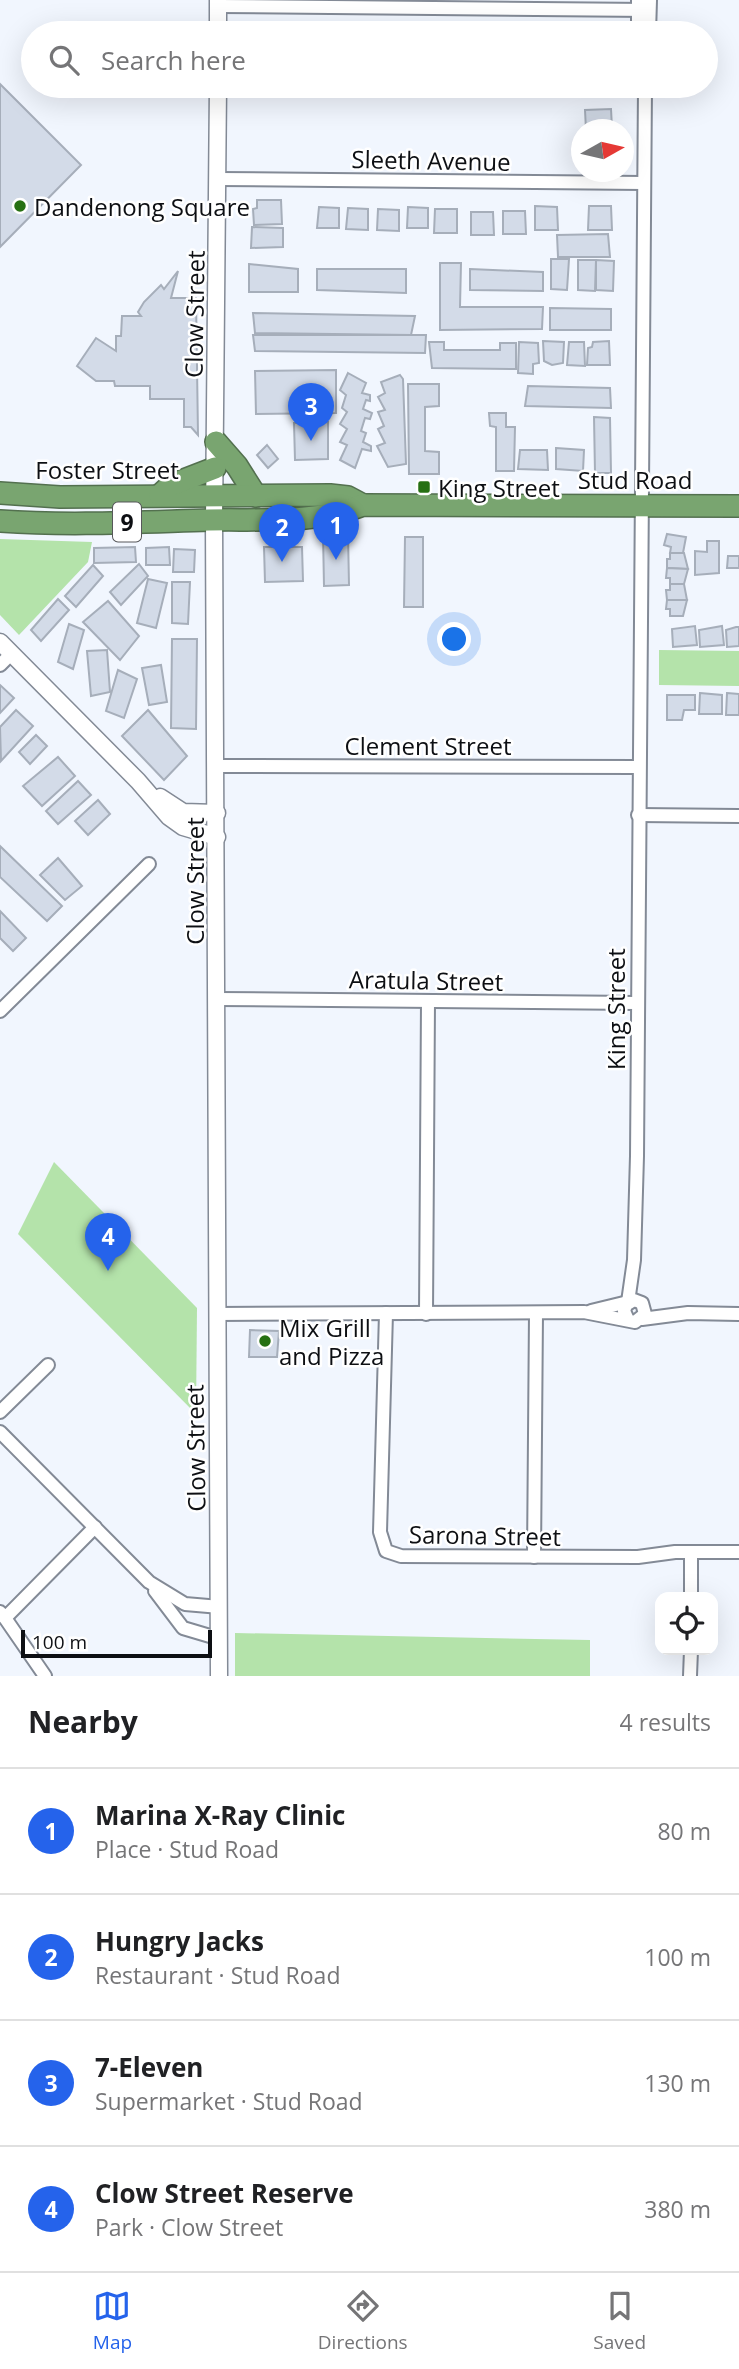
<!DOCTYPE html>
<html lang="en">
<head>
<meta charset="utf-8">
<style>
	:root { --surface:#fff; --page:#f2f2f2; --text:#202124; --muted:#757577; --line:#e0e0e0; --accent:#2563eb }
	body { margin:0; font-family:"Open Sans",sans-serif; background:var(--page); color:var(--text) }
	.controls { position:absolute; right:21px; bottom:21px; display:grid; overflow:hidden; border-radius:14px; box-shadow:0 7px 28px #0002 }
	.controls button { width:63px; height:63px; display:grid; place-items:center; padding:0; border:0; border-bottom:2px solid var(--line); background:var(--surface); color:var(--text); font:35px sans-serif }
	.compass { position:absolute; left:571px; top:119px; width:63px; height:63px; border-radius:50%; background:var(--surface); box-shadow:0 7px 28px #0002; rotate:82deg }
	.scale { position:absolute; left:21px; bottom:18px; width:191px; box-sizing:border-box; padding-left:7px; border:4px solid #0d0f13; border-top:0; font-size:19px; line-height:24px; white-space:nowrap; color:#0d0f13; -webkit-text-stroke:5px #fff; paint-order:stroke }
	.you { position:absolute; left:455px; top:640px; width:24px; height:24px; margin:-18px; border:5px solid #fff; border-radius:50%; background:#1a73e8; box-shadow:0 0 0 10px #1a73e833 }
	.badge { display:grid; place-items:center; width:46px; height:46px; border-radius:50%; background:var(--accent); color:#fff; font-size:23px; font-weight:700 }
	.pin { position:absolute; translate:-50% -58px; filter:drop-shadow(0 2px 4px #0008) }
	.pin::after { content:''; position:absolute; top:37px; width:24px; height:21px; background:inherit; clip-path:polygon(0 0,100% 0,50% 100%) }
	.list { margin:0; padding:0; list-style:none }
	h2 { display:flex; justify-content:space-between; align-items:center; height:91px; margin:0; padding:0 28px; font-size:30px }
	h2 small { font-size:23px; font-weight:400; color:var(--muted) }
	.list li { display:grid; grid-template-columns:46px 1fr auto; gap:21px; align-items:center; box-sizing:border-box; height:126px; padding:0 28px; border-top:2px solid var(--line) }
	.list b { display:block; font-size:26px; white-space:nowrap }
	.list p { margin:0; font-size:23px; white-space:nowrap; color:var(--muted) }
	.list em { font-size:23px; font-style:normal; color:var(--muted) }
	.icon { flex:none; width:38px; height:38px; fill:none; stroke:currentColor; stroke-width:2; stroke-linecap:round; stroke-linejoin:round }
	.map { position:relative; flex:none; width:739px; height:1676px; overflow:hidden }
	.search { position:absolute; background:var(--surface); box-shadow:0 7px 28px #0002; left:21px; right:21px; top:21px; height:77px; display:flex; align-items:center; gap:18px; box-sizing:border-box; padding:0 24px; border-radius:38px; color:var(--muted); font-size:26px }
	.sheet { height:595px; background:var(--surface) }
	nav { display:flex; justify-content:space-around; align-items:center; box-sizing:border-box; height:98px; border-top:2px solid var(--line); background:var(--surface); font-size:19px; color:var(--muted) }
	nav a { display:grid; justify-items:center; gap:4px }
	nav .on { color:var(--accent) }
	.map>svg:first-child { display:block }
	.green { fill:#b4e3aa }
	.building { fill:#d3dbe8; stroke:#a6aeba; stroke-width:2 }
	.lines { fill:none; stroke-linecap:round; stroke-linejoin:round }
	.street-casing { stroke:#838a96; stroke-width:16 }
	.secondary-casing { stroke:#838a96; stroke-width:19 }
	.highway-casing { stroke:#53704f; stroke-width:24 }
	.street { stroke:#fff; stroke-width:12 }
	.secondary { stroke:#fff; stroke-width:16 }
	.highway { stroke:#79a570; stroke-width:21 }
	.poi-dot { fill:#267013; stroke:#fff; stroke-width:2.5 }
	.labels { text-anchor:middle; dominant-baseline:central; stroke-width:5; stroke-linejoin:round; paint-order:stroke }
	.shield { fill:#fff; stroke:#56575a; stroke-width:2 }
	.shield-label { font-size:23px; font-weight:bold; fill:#0d0f13 }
	.street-label { font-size:24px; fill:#0d0f13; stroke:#fff }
	.poi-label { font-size:24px; fill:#0d0f13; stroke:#fff; text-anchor:start }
</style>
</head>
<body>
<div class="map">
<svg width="739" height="1676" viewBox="0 0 739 1676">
	<rect width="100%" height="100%" fill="#f1f6fe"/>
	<g class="green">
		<path d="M0,539L92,542L88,562L19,635L0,615Z"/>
		<path d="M659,650L739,651V686L659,685Z"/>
		<path d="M54,1162L197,1308L196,1414L18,1234Z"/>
		<path d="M235,1633L590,1640V1676H235Z"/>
	</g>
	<g class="building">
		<path d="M0,84L81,165L0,247Z"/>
		<path d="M611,109L612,128L586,130L585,110Z"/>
		<path d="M582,139V161H578L577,140Z"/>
		<path d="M257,200H281L282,224L254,225L253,209L257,208Z"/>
		<path d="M535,206L557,207L558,230H535Z"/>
		<path d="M589,206H611L612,230H588Z"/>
		<path d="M319,207L339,208V228H317Z"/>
		<path d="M408,207L428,208V228H407Z"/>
		<path d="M348,208L368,209V230L346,229Z"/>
		<path d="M378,209L399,210V231L377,230Z"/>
		<path d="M435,209H457V233H434Z"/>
		<path d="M503,211H525L526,234H503Z"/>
		<path d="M471,212H493L494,235H471Z"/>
		<path d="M252,227L283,228V247L251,248Z"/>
		<path d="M608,234L610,257H558L557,235Z"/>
		<path d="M551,259H569L567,290L551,289Z"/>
		<path d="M578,260H596L595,291L578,290Z"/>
		<path d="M596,260L614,261L613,291L596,290Z"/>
		<path d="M440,263H461L460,307H543L542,329L440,330Z"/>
		<path d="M249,264L298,269V292H249Z"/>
		<path d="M317,269H406V293L317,290Z"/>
		<path d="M470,269L543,272V291L470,290Z"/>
		<path d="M178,271L171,298H196L198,435L191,427H184V399H150V386H115L114,381H96L77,366L96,338L116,351V336H121L122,316H141L138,312L144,302L161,285L164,289Z"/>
		<path d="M550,308L611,309V330H550Z"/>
		<path d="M253,313L415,316L411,335L255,333Z"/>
		<path d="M253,335H426L425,353L255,351Z"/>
		<path d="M543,341L564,342L563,363L552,365L544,361Z"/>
		<path d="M609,341L610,365H587L588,348L592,347L593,342Z"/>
		<path d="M429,342H444V350H500V343H516V369L432,368Z"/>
		<path d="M519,342L538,343L539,363L533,364V374L518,373Z"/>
		<path d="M569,342H584L585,366L567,365Z"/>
		<path d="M336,370V413L256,414L255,371Z"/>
		<path d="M348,373L366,383L362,393L370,395V401L366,400L363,409L372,413L370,419L365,418L361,431L366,433L363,442L371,446V451L362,449L355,468L340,460L347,445L340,442L347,429L340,424L347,412L342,408L346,395L340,390Z"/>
		<path d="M400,375L403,379L406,464L388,467L377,446L385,443L378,429L384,426L378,412L385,410L378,397L385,393L381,382Z"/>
		<path d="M408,384H439V406L425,407V451L439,452V474H409Z"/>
		<path d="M528,386L610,388L611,408L525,406Z"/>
		<path d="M489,413H506V427H515L514,471H496V427L490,426Z"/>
		<path d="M594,417L610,418L611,473H595Z"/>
		<path d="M328,422V459L295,460L294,423Z"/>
		<path d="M267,445L278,459L268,468L257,455Z"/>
		<path d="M556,448L584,450L583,471L556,469Z"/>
		<path d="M520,450H547L548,470L518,469Z"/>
		<path d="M323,534H348L349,585L324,586Z"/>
		<path d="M667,534L686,537L683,553H670L671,547L664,545Z"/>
		<path d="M405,537H423V607H404Z"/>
		<path d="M707,541H719V573L695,575V551L707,552Z"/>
		<path d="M135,547L136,562L94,563V548Z"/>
		<path d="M169,547L170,565H146V548Z"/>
		<path d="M264,547H302L303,581L265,582Z"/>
		<path d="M174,549L195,550L194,572H173Z"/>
		<path d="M670,553H684L688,569L667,568V559H670Z"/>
		<path d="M728,556H739V568H727Z"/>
		<path d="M139,564L148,576L121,605L110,592Z"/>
		<path d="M93,565L103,576L76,607L65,596Z"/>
		<path d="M667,568L688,569L684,584H670V578H666Z"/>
		<path d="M148,579L167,583L156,628L137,623Z"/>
		<path d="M172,582H190L188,624L172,623Z"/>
		<path d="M670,584H684L687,600H667L666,590H670Z"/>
		<path d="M58,599L69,610L41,641L31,630Z"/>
		<path d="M667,600H687L683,616H670V609H666Z"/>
		<path d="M108,601L139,636L120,660L83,622Z"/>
		<path d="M69,624L84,630L73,669L58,662Z"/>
		<path d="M695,626L697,645L673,647L672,629Z"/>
		<path d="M722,626L724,645L700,647L699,630Z"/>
		<path d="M736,627H739V646L727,647L726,630Z"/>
		<path d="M172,639H197L196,729L171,728Z"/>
		<path d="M107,650L110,692L91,696L87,651Z"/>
		<path d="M161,665L167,702L149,705L142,668Z"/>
		<path d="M118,670L137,679L124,718L106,711Z"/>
		<path d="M0,685L14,698L0,713Z"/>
		<path d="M700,693L722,695V714H699Z"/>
		<path d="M727,693L739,694V715H726Z"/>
		<path d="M667,695H695V710H684L682,720H667Z"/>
		<path d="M16,710L33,726L1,761L0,727Z"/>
		<path d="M148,710L187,756L164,780L122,736Z"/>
		<path d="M36,735L47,746L30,764L19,752Z"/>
		<path d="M58,757L75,776L42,806L23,786Z"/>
		<path d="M78,781L91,795L58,824L46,811Z"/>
		<path d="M98,800L110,814L88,835L75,821Z"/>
		<path d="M0,846L62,906L47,921L0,877Z"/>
		<path d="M58,858L82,886L65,900L40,875Z"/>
		<path d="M0,911L26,938L13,951L0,938Z"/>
		<path d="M250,1330L279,1331L277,1357H249Z"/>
	</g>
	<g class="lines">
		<defs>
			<g id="street">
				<path d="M218,6L649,10"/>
				<path d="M638,33V0"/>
				<path d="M649,33L650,0"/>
				<path d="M218,179L644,183"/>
				<path d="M0,665L11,654"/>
				<path d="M217,766L639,767"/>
				<path d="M638,815L739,816"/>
				<path d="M217,999L636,1003"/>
				<path d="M0,1011L149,864"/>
				<path d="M628,1302L634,1260L637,1156L645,86"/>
				<path d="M591,1311L628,1302"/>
				<path d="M386,1313L380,1532L386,1551L401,1556L638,1557L675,1552H739"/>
				<path d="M216,1314L584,1312L635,1322L645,1314L642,1303L634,1300L626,1305L624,1311L628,1320"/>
				<path d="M426,1314L428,1001"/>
				<path d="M642,1319L688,1313L739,1314"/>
				<path d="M0,1412L48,1365"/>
				<path d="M0,1432L149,1582L185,1604L220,1607"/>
				<path d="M534,1557L536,1313"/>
				<path d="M155,1591L183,1628L220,1639"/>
				<path d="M691,1597V1552"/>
				<path d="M0,1612L5,1618L95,1527"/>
				<path d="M5,1618L45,1676"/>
				<path d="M690,1676L691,1650"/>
			</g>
			<g id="secondary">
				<path d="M218,0V33"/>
				<path d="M218,86L214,520L219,1676"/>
				<path d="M0,642L138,781L169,817L183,827L217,837"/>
				<path d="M160,797L183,812L217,813"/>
			</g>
			<g id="highway">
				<path d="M216,442L237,466L256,496"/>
				<path d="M0,493L60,497L330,495L348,497L363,505"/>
				<path d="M160,495L171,485L215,468"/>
				<path d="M0,521C70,526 140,522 209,520C260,519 316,524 363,505L739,506"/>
			</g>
		</defs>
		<use href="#street" class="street-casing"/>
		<use href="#secondary" class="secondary-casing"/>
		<use href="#highway" class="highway-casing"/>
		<use href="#street" class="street"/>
		<use href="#secondary" class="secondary"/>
		<use href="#highway" class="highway"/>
	</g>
	<g class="poi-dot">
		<circle cx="20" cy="206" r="7"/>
		<rect x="417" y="480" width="14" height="14" rx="3.5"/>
		<circle cx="265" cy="1341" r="7"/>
	</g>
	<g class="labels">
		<rect class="shield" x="113" y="502.5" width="28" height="39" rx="5"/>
		<g class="shield-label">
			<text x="127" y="522">9</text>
		</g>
		<g class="street-label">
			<text transform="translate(431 160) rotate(1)">Sleeth Avenue</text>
			<text transform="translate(194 314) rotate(-89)">Clow Street</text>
			<text x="107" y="469">Foster Street</text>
			<text x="635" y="479">Stud Road</text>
			<text x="428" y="745">Clement Street</text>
			<text transform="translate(194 881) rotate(-90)">Clow Street</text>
			<text transform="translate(426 980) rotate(1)">Aratula Street</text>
			<text transform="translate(615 1009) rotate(-90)">King Street</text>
			<text transform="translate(195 1448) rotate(-91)">Clow Street</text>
			<text transform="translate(485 1535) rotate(1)">Sarona Street</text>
		</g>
		<g class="poi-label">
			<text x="34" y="206">Dandenong Square</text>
			<text x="438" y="487">King Street</text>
			<text x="279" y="1327">Mix Grill<tspan x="279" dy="28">and Pizza</tspan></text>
		</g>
	</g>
</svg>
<div class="controls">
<button><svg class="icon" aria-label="locate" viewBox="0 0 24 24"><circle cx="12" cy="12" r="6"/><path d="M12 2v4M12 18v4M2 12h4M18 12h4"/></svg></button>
</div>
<svg class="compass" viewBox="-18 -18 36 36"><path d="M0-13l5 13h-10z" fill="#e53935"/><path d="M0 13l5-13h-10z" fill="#757577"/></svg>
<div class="scale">100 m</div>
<div class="you"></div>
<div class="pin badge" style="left:336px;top:560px">1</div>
<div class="pin badge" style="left:282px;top:562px">2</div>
<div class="pin badge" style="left:311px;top:441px">3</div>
<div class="pin badge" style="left:108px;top:1271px">4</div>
<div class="search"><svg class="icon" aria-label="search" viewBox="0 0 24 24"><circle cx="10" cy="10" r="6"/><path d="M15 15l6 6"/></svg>Search here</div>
</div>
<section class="sheet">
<h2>Nearby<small>4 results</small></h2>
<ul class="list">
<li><span class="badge">1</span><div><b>Marina X-Ray Clinic</b><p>Place · Stud Road</p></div><em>80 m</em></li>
<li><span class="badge">2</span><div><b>Hungry Jacks</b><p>Restaurant · Stud Road</p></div><em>100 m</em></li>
<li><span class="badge">3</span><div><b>7-Eleven</b><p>Supermarket · Stud Road</p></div><em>130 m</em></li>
<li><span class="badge">4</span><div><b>Clow Street Reserve</b><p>Park · Clow Street</p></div><em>380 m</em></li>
</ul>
</section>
<nav>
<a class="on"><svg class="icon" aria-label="map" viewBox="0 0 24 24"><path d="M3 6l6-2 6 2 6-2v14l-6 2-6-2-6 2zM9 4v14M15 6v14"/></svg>Map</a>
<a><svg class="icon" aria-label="directions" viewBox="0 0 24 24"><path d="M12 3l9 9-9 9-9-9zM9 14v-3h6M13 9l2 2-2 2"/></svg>Directions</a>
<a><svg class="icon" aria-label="saved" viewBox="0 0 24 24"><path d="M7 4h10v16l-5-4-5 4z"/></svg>Saved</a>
</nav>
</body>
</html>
